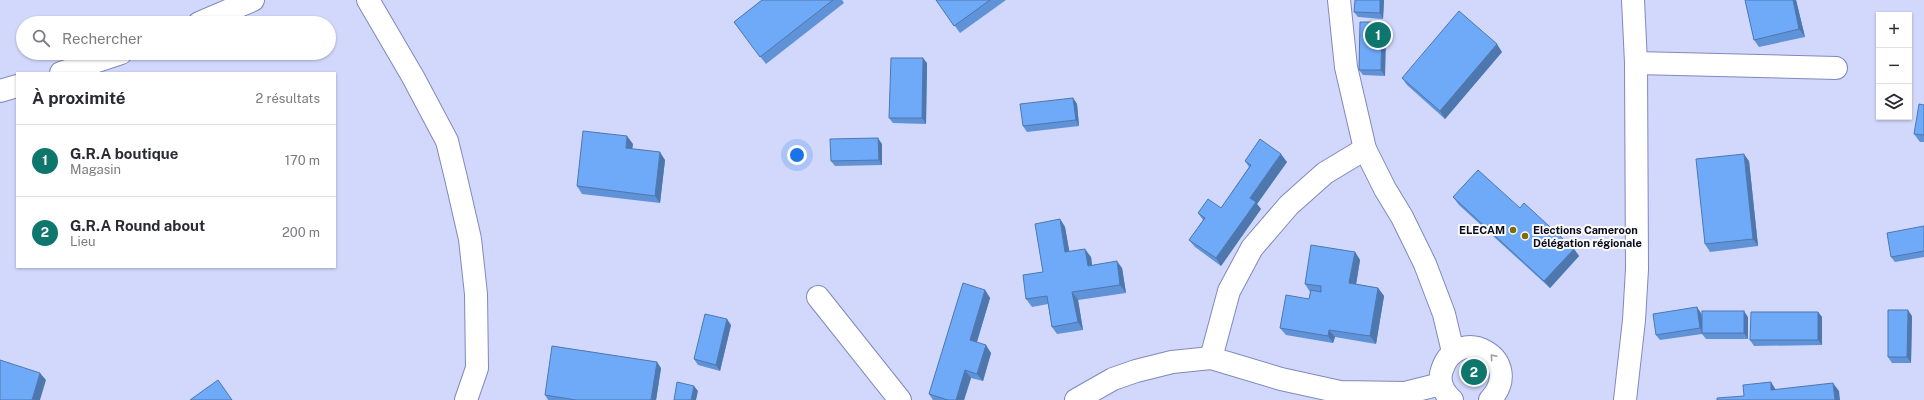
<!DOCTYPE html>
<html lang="fr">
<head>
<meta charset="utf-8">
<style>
	:root { --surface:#fff; --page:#f2f2f3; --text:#2b2b33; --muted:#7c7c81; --line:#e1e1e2; --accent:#0f766e }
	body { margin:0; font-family:"Public Sans",sans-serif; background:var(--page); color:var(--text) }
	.controls { position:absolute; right:12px; top:12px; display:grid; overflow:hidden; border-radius:0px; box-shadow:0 1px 3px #0004 }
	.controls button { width:36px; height:36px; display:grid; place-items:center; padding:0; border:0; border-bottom:1px solid var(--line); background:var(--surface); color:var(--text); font:20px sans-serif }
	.you { position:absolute; left:797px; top:155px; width:14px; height:14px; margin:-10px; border:3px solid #fff; border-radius:50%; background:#1a73e8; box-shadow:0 0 0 6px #1a73e833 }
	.badge { display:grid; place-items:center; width:26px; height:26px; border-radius:50%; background:var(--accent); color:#fff; font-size:13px; font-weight:700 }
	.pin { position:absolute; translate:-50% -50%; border:2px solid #fff; box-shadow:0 1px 4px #0006 }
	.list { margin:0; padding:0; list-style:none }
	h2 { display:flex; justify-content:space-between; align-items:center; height:52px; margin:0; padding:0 16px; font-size:17px }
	h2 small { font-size:13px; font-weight:400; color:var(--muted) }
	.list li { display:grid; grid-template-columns:26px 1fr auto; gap:12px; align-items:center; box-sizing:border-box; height:72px; padding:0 16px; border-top:1px solid var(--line) }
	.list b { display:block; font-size:15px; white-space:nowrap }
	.list p { margin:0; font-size:13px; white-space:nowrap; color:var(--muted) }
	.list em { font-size:13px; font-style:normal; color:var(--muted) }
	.icon { flex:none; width:22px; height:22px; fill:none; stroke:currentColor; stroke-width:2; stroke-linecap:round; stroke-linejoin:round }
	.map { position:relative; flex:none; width:1924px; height:400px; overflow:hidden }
	.search { position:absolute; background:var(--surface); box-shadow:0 1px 3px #0004; left:16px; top:16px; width:320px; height:44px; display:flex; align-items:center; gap:10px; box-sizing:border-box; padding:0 14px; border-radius:22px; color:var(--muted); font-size:15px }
	.panel { position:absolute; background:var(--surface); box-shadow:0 1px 3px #0004; left:16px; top:72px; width:320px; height:196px; border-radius:0px }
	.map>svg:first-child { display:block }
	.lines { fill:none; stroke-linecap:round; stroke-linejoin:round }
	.minor-casing { stroke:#7f89be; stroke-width:24 }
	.minor { stroke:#fff; stroke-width:22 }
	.wall { fill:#5f92d6 }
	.shaded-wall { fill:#4e77ae }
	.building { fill:#6faaf9; stroke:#4e77ae }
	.oneway { stroke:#9d9ea5 }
	.poi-dot { fill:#806d09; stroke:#fbfbfb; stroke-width:1.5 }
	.labels { text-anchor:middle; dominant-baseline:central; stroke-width:4; stroke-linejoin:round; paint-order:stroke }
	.poi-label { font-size:11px; font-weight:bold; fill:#0a0c1f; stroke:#fbfbfb; text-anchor:end }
</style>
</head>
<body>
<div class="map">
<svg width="1924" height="400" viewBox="0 0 1924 400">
	<rect width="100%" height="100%" fill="#d1d8fb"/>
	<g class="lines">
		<defs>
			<g id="minor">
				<path d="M368,0L413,77L447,141L456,178L470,239L476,294L477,368L466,400"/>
				<path d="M1339,0L1346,67L1365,149L1385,189L1402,217L1425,264L1444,314L1453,352"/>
				<path d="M199,23L253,0"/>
				<path d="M1636,63L1836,68"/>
				<path d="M61,73L121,53"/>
				<path d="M0,91L17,86"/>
				<path d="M818,297L900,400"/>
				<path d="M1211,358L1229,291L1252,248L1289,205L1325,173L1365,149"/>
				<path d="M1076,400L1113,379L1136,371L1172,362L1211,358L1281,379L1340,392L1405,393L1441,384"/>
				<path d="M1452,400C1443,392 1438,381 1442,370C1458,321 1527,360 1490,400"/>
				<path d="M1625,400L1634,320L1637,269L1636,63L1633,0"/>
			</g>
		</defs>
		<use href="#minor" class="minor-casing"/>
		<use href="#minor" class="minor"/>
	</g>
	<g class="wall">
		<path d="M762,0H842L844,3L766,64L734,22Z"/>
		<path d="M936,0H1006L960,33Z"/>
		<path d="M1384,0L1383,19L1358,17L1354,12Z"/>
		<path d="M1745,0H1796L1805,37L1759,47L1754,40Z"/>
		<path d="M1386,28L1385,76L1363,75L1359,70Z"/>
		<path d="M1502,52L1445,119L1407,85L1402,78Z"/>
		<path d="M927,63L926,124L893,123L889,118Z"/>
		<path d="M1073,98L1077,104L1079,126L1027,132L1023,126Z"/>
		<path d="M1924,105V142H1920L1914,134Z"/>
		<path d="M633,144L632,149L665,160L660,203L582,194L577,186Z"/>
		<path d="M882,144V165L835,166L831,161Z"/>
		<path d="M1245,161L1287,162L1257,204L1261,209L1221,266L1195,247L1189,240L1203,220L1198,213L1221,208L1249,167Z"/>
		<path d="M1749,161L1758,246L1710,252L1705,244Z"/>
		<path d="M1453,197L1520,208L1574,249L1579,256L1550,288L1459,205Z"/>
		<path d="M1060,219L1065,227L1069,252L1091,257L1092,265L1122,268L1126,293L1078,300L1083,330L1057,334L1052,327L1048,304L1032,307L1026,299L1043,272Z"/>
		<path d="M1924,226V257L1895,262L1891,257Z"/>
		<path d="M1355,252L1360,260L1356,284L1378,288L1384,296L1376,344L1335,337L1333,343L1286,335L1280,328L1309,299L1310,292L1305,284Z"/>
		<path d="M985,290L990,298L977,342L991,353L983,381L971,378L964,400H933L929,394Z"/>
		<path d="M1818,312L1822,317V345L1754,346L1750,340Z"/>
		<path d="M1701,313L1702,319L1748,317V339H1706L1702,334L1660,340L1656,335Z"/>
		<path d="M1912,316L1911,363H1892L1888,357Z"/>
		<path d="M731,325L720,371L698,365L694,359Z"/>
		<path d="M661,368L656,400H548L545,395Z"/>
	</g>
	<g class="shaded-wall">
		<path d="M1380,0H1384L1383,19L1380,13Z"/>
		<path d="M1793,0H1796L1805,37L1799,29Z"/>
		<path d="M1382,22L1386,28L1385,76L1381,70Z"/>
		<path d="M1497,44L1502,52L1445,119L1440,111Z"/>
		<path d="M923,58L927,63L926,124L922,118Z"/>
		<path d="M1073,98L1077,104L1079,126L1076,120Z"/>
		<path d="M627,136L633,144L631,156L626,148Z"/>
		<path d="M878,138L882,144V165L879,160Z"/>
		<path d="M660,152L665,160L660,203L655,196Z"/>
		<path d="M1281,154L1287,162L1257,204L1261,209L1221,266L1216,258L1250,198Z"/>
		<path d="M1744,154L1749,161L1758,246L1753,239Z"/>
		<path d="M1060,219L1065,227L1071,260L1065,252Z"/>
		<path d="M1085,249L1091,257L1093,274L1088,266Z"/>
		<path d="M1574,249L1579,256L1550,288L1544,281Z"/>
		<path d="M1355,252L1360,260L1355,291L1349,283Z"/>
		<path d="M1117,261L1122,268L1126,293L1120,285Z"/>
		<path d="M1378,288L1384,296L1376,344L1370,336Z"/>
		<path d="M985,290L990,298L975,348L970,340Z"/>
		<path d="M1072,292L1078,300L1083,330L1078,322Z"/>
		<path d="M1697,307L1701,313L1704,334L1700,328Z"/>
		<path d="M1908,310L1912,316L1911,363L1907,357Z"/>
		<path d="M1744,311L1748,317V339L1744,333Z"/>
		<path d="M1818,312L1822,317V345L1818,340Z"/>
		<path d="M727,319L731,325L720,371L716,365Z"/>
		<path d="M1329,330L1335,337L1333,343L1328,336Z"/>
		<path d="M986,345L991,353L983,381L977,374Z"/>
		<path d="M657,362L661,368L656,400H651Z"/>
		<path d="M965,370L971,378L964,400H956Z"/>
		<path d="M40,373L46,380L40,400H32Z"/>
		<path d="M1771,382L1776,390H1771Z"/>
		<path d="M1833,383L1839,391L1840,400H1835Z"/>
		<path d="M694,386L698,391L696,400H691Z"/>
	</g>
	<g class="building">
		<path d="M762,0H833L760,57L734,22Z"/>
		<path d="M936,0H990L954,26Z"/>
		<path d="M1355,0H1380V13L1354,12Z"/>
		<path d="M1745,0H1793L1799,29L1754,40Z"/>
		<path d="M1459,11L1497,44L1440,111L1402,78Z"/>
		<path d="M1360,22H1382L1381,70H1359Z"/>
		<path d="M891,58H923L922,118H889Z"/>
		<path d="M1073,98L1076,120L1023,126L1020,104Z"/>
		<path d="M1919,104L1924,105V135L1914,134Z"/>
		<path d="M583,131L627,136L626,148L660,152L655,196L577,186Z"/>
		<path d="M878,138L879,160L831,161L830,139Z"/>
		<path d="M1260,139L1281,154L1250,198L1256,202L1216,258L1189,240L1205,218L1198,213L1208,199L1221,208L1251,165L1245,161Z"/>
		<path d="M1744,154L1753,239L1705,244L1696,159Z"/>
		<path d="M1478,170L1520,208L1524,203L1574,249L1544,281L1453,197Z"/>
		<path d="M1060,219L1065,252L1085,249L1088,266L1117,261L1120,285L1072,292L1078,322L1052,327L1047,296L1026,299L1023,275L1043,272L1035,224Z"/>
		<path d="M1924,226V251L1891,257L1887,233Z"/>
		<path d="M1311,245L1355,252L1349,283L1378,288L1370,336L1329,330L1328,336L1280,328L1286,295L1309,299L1311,290L1321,292V286L1305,284Z"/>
		<path d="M963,283L985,290L970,340L986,345L977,374L965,370L956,400H948L929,394Z"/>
		<path d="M1697,307L1700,328L1656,335L1653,314Z"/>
		<path d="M1888,310H1908L1907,357H1888Z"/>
		<rect x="1702" y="311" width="42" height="22"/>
		<path d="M1751,312H1818V340H1750Z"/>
		<path d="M705,314L727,319L716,365L694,359Z"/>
		<path d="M552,346L657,362L651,400H576L545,395Z"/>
		<path d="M0,360L40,373L32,400H0Z"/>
		<path d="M218,380L232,400H190Z"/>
		<path d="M677,382L694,386L691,400H674Z"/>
		<path d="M1771,382V390L1833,383L1835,400H1717V398L1744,396L1743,385Z"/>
	</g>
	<defs><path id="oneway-chevron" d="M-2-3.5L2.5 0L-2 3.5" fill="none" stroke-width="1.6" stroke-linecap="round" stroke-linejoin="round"/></defs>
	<use class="oneway" href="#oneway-chevron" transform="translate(1493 357) rotate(-131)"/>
	<g class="poi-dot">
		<circle cx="1513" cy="230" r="4"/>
		<circle cx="1525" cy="236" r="4"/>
	</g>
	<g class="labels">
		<g class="poi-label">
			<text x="1505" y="230">ELECAM</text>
			<text x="1533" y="230" text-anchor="start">Elections Cameroon<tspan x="1533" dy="13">Délégation régionale</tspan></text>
		</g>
	</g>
</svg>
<div class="controls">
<button>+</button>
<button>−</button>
<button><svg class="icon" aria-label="layers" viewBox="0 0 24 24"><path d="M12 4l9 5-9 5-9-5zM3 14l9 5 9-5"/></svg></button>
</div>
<div class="you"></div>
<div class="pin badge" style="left:1378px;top:35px">1</div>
<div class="pin badge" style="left:1474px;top:372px">2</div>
<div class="search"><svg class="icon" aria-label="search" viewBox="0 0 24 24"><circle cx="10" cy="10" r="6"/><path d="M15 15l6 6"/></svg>Rechercher</div>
<section class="panel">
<h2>À proximité<small>2 résultats</small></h2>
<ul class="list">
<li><span class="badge">1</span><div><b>G.R.A boutique</b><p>Magasin</p></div><em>170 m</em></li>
<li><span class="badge">2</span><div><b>G.R.A Round about</b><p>Lieu</p></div><em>200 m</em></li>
</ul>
</section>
</div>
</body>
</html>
